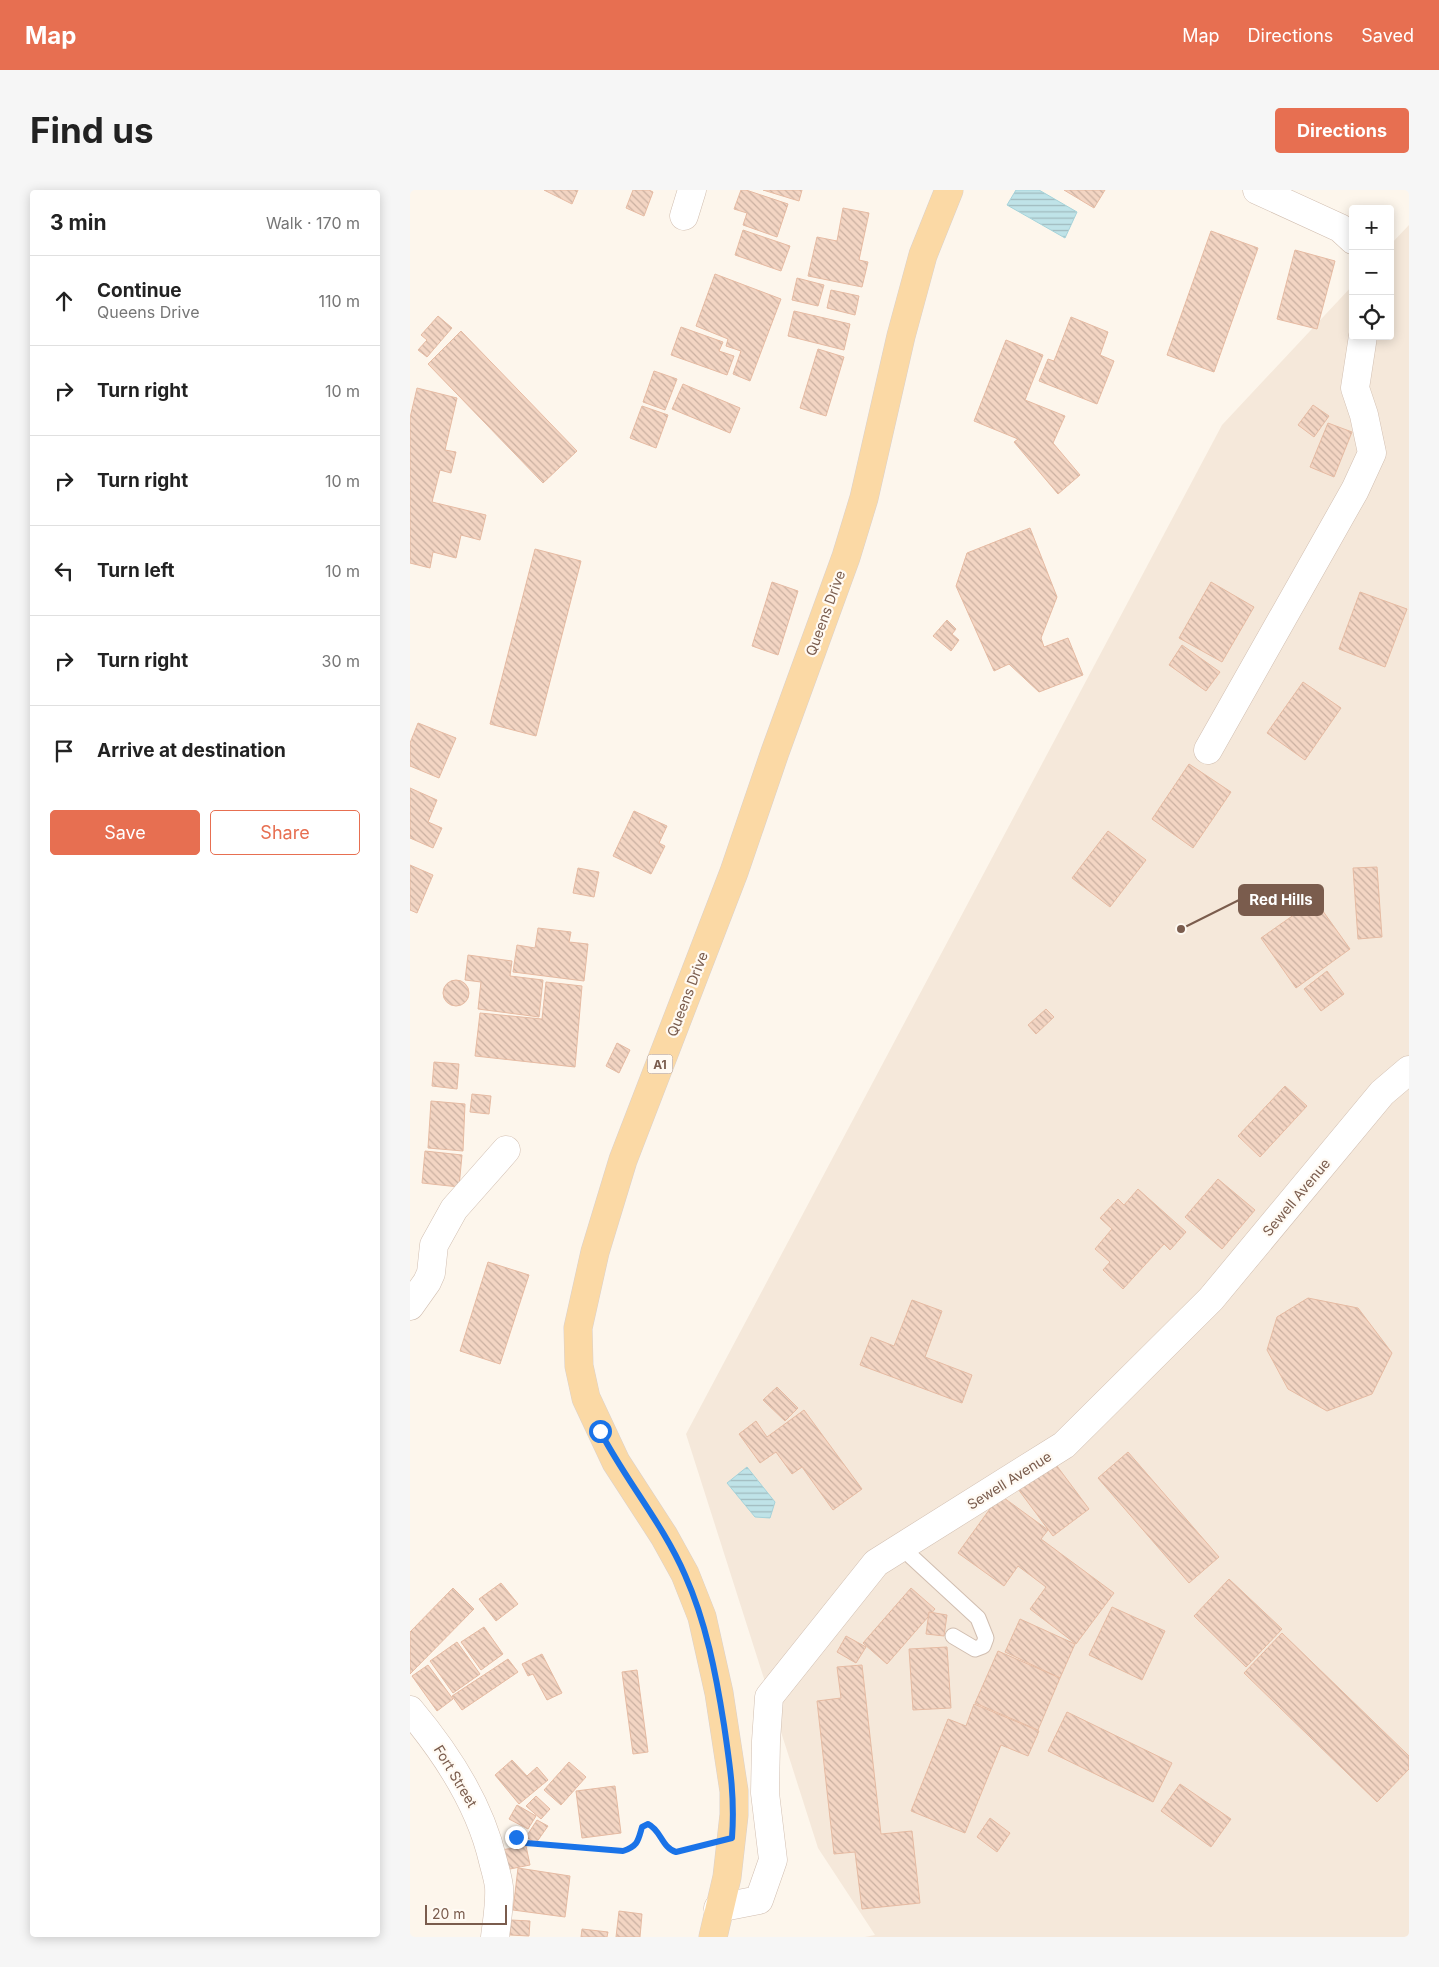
<!DOCTYPE html>
<html lang="en">
<head>
<meta charset="utf-8">
<style>
	:root { --surface:#fff; --page:#f6f6f6; --text:#222; --muted:#767676; --line:#e0e0e0; --accent:#e76f51 }
	body { margin:0; font-family:Inter,sans-serif; background:var(--page); color:var(--text) }
	.controls { position:absolute; right:15px; top:15px; display:grid; overflow:hidden; border-radius:5px; box-shadow:0 2px 12px #0003 }
	.controls button { width:45px; height:45px; display:grid; place-items:center; padding:0; border:0; border-bottom:1px solid var(--line); background:var(--surface); color:var(--text); font:25px sans-serif }
	.scale { position:absolute; left:15px; bottom:12px; width:82px; box-sizing:border-box; padding-left:5px; border:2px solid #7a5c4d; border-top:0; font-size:14px; line-height:18px; white-space:nowrap; color:#7a5c4d; -webkit-text-stroke:4px #fffaf3; paint-order:stroke }
	.stop { position:absolute; width:15px; height:15px; margin:-11px; border:4px solid #1a73e8; border-radius:50%; background:#fff }
	.stop.end { background:#1a73e8; border-color:#fff; box-shadow:0 1px 5px #0008 }
	.list { margin:0; padding:0; list-style:none }
	h2 { display:flex; justify-content:space-between; align-items:center; height:65px; margin:0; padding:0 20px; font-size:21px }
	h2 small { font-size:16px; font-weight:400; color:var(--muted) }
	.list li { display:grid; grid-template-columns:32px 1fr auto; gap:15px; align-items:center; box-sizing:border-box; height:90px; padding:0 20px; border-top:1px solid var(--line) }
	.list b { display:block; font-size:19px; white-space:nowrap }
	.list p { margin:0; font-size:16px; white-space:nowrap; color:var(--muted) }
	.list em { font-size:16px; font-style:normal; color:var(--muted) }
	.actions { display:flex; gap:10px; padding:15px 20px }
	.actions a { flex:1; padding:11px 0; border:1px solid var(--accent); border-radius:5px; text-align:center; font-size:18px; color:var(--accent) }
	.actions .main { background:var(--accent); color:#fff }
	.icon { flex:none; width:28px; height:28px; fill:none; stroke:currentColor; stroke-width:2; stroke-linecap:round; stroke-linejoin:round }
	.map { position:relative; flex:none; width:999px; height:1747px; overflow:hidden; border-radius:5px }
	header { display:flex; align-items:center; gap:30px; box-sizing:border-box; height:70px; padding:0 25px; background:var(--accent); color:#fff }
	header strong { font-size:24px }
	nav { display:flex; gap:28px; margin-inline-start:auto; font-size:18px }
	.intro { display:flex; align-items:center; justify-content:space-between; box-sizing:border-box; height:120px; padding:0 30px }
	h1 { margin:0; font-size:35px }
	.button { padding:12px 22px; border-radius:5px; background:var(--accent); color:#fff; font-size:18px; font-weight:700 }
	main { display:flex; gap:30px; padding:0 30px }
	aside { flex:1; background:var(--surface); border-radius:5px; box-shadow:0 2px 12px #0003 }
	.map>svg:first-child { display:block }
	.residential { fill:#f5e8da }
	.water { fill:url(#water-rules); stroke:#a5d3da }
	.building { fill:url(#building-back-hatch); stroke:#e6bba3 }
	.lines { fill:none; stroke-linecap:round; stroke-linejoin:round }
	.service-casing { stroke:#d1beb0; stroke-width:17 }
	.minor-casing { stroke:#d1beb0; stroke-width:29 }
	.primary-casing { stroke:#dad1cd; stroke-width:29 }
	.path { stroke:#d9b8a5; stroke-width:3; stroke-dasharray:1 4; stroke-linecap:butt }
	.service { stroke:#fff; stroke-width:15 }
	.minor { stroke:#fff; stroke-width:28 }
	.primary { stroke:#fbd9a5; stroke-width:28 }
	.route { stroke:#1a73e8; stroke-width:6 }
	.labels { text-anchor:middle; dominant-baseline:central; stroke-width:4.5; stroke-linejoin:round; paint-order:stroke }
	.shield { fill:#fffaf3; stroke:#a28b7f; stroke-width:1 }
	.shield-label { font-size:12px; font-weight:bold; fill:#7a5c4d }
	.street-label { font-size:14px; fill:#7a5c4d; stroke:#fffaf3 }
	.leader { fill:none; stroke:#7a5c4d; stroke-width:2 }
	.callout-dot { fill:#7a5c4d; stroke:#fffaf3; stroke-width:2 }
	.callout { fill:#7a5c4d; stroke:#7a5c4d; stroke-width:2 }
	.callout-label { font-size:15px; text-anchor:middle; font-weight:bold; fill:#fff }
</style>
</head>
<body>
<header>
<strong>Map</strong>
<nav><a>Map</a><a>Directions</a><a>Saved</a></nav>
</header>
<div class="intro"><h1>Find us</h1><a class="button">Directions</a></div>
<main>
<aside>
<h2>3 min<small>Walk · 170 m</small></h2>
<ul class="list">
<li><svg class="icon" aria-label="ahead" viewBox="0 0 24 24"><path d="M12 20V5M6 11l6-6 6 6"/></svg><div><b>Continue</b><p>Queens Drive</p></div><em>110 m</em></li>
<li><svg class="icon" aria-label="right" viewBox="0 0 24 24"><path d="M7 20v-9h11M14 6l5 5-5 5"/></svg><div><b>Turn right</b></div><em>10 m</em></li>
<li><svg class="icon" aria-label="right" viewBox="0 0 24 24"><path d="M7 20v-9h11M14 6l5 5-5 5"/></svg><div><b>Turn right</b></div><em>10 m</em></li>
<li><svg class="icon" aria-label="left" viewBox="0 0 24 24"><path d="M17 20v-9H6M10 6l-5 5 5 5"/></svg><div><b>Turn left</b></div><em>10 m</em></li>
<li><svg class="icon" aria-label="right" viewBox="0 0 24 24"><path d="M7 20v-9h11M14 6l5 5-5 5"/></svg><div><b>Turn right</b></div><em>30 m</em></li>
<li><svg class="icon" aria-label="arrive" viewBox="0 0 24 24"><path d="M6 21V4h12l-3 4 3 4H6"/></svg><div><b>Arrive at destination</b></div></li>
</ul>
<div class="actions"><a class="main">Save</a><a>Share</a></div>
</aside>
<div class="map">
<svg width="999" height="1747" viewBox="0 0 999 1747">
	<defs>
		<pattern id="water-rules" width="6" height="5" patternUnits="userSpaceOnUse" patternTransform="scale(1.25)"><rect width="6" height="5" fill="#bfe3e8"/><path d="M0 2.5h6" fill="none" stroke="#a0bbbe"/></pattern>
		<pattern id="building-back-hatch" width="6" height="6" patternUnits="userSpaceOnUse" patternTransform="scale(1.25)"><rect width="6" height="6" fill="#f3d5c3"/><path d="M-1 5l2 2M0 0l6 6M5-1l2 2" fill="none" stroke="#cab0a1"/></pattern>
	</defs>
	<rect width="100%" height="100%" fill="#fdf6ec"/>
	<path class="residential" d="M999,35V1747H455L465,1745L408,1658L276,1244L812,235L943,95V146H980V55Z"/>
	<g class="water">
		<path d="M606,0H629L667,22L655,48L597,15Z"/>
		<path d="M337,1277L365,1312L360,1328L345,1327L317,1293Z"/>
	</g>
	<g class="building">
		<path d="M134,0H168L162,14Z"/>
		<path d="M223,0H239L243,2L234,26L216,18Z"/>
		<path d="M331,0H336L378,14L367,47L333,35L337,23L324,19Z"/>
		<path d="M353,0H392L389,11Z"/>
		<path d="M654,0H695L684,18Z"/>
		<path d="M433,18L459,23L449,70L458,72L452,97L398,86L407,47L427,51Z"/>
		<path d="M333,40L380,56L371,81L325,65Z"/>
		<path d="M801,41L848,58L804,182L757,165Z"/>
		<path d="M885,60L925,71L907,139L867,129Z"/>
		<path d="M305,84L371,109L340,191L323,184L331,161L316,156L318,149L286,136Z"/>
		<path d="M387,88L414,95L408,116L382,110Z"/>
		<path d="M421,100L449,106L445,125L417,118Z"/>
		<path d="M384,121L440,134L434,160L378,146Z"/>
		<path d="M28,126L42,138L17,167L8,160L17,150L11,145Z"/>
		<path d="M661,127L698,142L690,165L704,171L687,214L629,191L638,169L644,171Z"/>
		<path d="M271,137L313,152L309,161L324,166L317,185L261,165Z"/>
		<path d="M51,141L167,261L133,293L18,174Z"/>
		<path d="M596,150L633,165L615,210L655,226L643,253L670,285L648,304L604,252L608,249L564,231Z"/>
		<path d="M408,159L434,167L416,226L390,218Z"/>
		<path d="M244,181L267,189L255,220L233,212Z"/>
		<path d="M273,194L330,218L320,243L262,219Z"/>
		<path d="M7,198L47,208L35,260L46,262L41,283L30,280L22,312L76,325L70,350L51,345L46,368L23,362L20,378L0,373V228Z"/>
		<path d="M903,215L919,226L904,247L888,235Z"/>
		<path d="M232,216L258,225L246,258L220,248Z"/>
		<path d="M918,233L942,242L924,287L900,277Z"/>
		<path d="M620,338L647,407L631,448L634,457L658,448L673,485L629,502L599,474L584,481L546,396L557,363Z"/>
		<path d="M125,359L171,371L126,546L80,534Z"/>
		<path d="M362,392L388,401L368,465L342,456Z"/>
		<path d="M801,392L844,417L812,472L769,448Z"/>
		<path d="M950,402L997,419L975,477L929,459Z"/>
		<path d="M537,430L546,439L542,444L549,450L541,461L523,446Z"/>
		<path d="M772,455L810,482L796,501L759,475Z"/>
		<path d="M893,492L931,518L895,570L857,543Z"/>
		<path d="M8,533L46,548L29,588L0,576V553Z"/>
		<path d="M779,574L821,602L783,658L742,629Z"/>
		<path d="M0,598L27,610L18,632L32,638L23,658L0,648Z"/>
		<path d="M224,621L257,636L249,653L255,656L241,684L203,666Z"/>
		<path d="M698,641L736,670L700,717L662,688Z"/>
		<path d="M0,675L23,685L7,723L0,720Z"/>
		<path d="M967,677L972,747L948,749L943,678Z"/>
		<path d="M168,678L189,682L184,707L163,703Z"/>
		<path d="M905,710L940,759L886,798L851,748Z"/>
		<path d="M128,738L161,742L159,752L178,754L174,791L103,782L107,755L125,758Z"/>
		<path d="M58,765L102,771L100,786L133,790L129,827L68,819L71,792L55,790Z"/>
		<path d="M917,781L934,804L911,821L894,799Z"/>
		<circle cx="46" cy="803" r="13"/>
		<path d="M136,792L172,796L165,877L65,866L70,823L132,829Z"/>
		<path d="M636,819L644,827L626,844L618,835Z"/>
		<path d="M207,853L220,860L209,883L196,876Z"/>
		<path d="M24,872L49,874L47,899L22,896Z"/>
		<path d="M875,896L897,916L850,967L828,946Z"/>
		<path d="M62,904L81,906L79,924L60,922Z"/>
		<path d="M21,911L55,914L53,961L18,958Z"/>
		<path d="M15,961L52,965L49,997L12,993Z"/>
		<path d="M808,989L845,1020L812,1059L775,1027Z"/>
		<path d="M728,999L776,1042L760,1060L754,1054L713,1099L693,1080L700,1072L685,1059L702,1039L690,1028L708,1009L714,1015Z"/>
		<path d="M78,1072L119,1085L90,1174L50,1161Z"/>
		<path d="M898,1108L948,1118L982,1163L962,1204L917,1221L878,1199L857,1160L867,1127Z"/>
		<path d="M502,1110L532,1121L515,1167L562,1185L552,1213L450,1175L461,1147L484,1156Z"/>
		<path d="M367,1197L388,1218L375,1231L353,1210Z"/>
		<path d="M394,1220L452,1299L423,1320L392,1277L382,1284L366,1262L350,1273L329,1244L346,1231L357,1247Z"/>
		<path d="M718,1262L809,1367L779,1393L688,1288Z"/>
		<path d="M644,1272L679,1319L643,1346L608,1299Z"/>
		<path d="M590,1305L638,1340L631,1349L704,1403L666,1454L620,1419L636,1397L608,1376L594,1396L548,1363Z"/>
		<path d="M819,1389L872,1439L836,1477L784,1426Z"/>
		<path d="M91,1393L108,1414L86,1431L69,1409Z"/>
		<path d="M43,1398L64,1419L0,1484V1442Z"/>
		<path d="M501,1398L525,1419L477,1474L453,1453Z"/>
		<path d="M702,1417L755,1441L732,1490L679,1465Z"/>
		<path d="M519,1422L537,1425L534,1446L516,1444Z"/>
		<path d="M610,1429L665,1454L650,1488L595,1462Z"/>
		<path d="M74,1437L93,1464L71,1480L51,1452Z"/>
		<path d="M872,1443L999,1566V1579L967,1612L834,1483Z"/>
		<path d="M436,1446L456,1457L446,1473L427,1462Z"/>
		<path d="M47,1452L70,1484L43,1503L20,1471Z"/>
		<path d="M537,1457L541,1518L503,1520L499,1459Z"/>
		<path d="M588,1461L650,1488L628,1540L565,1513Z"/>
		<path d="M132,1464L152,1503L137,1510L123,1484L118,1486L112,1474Z"/>
		<path d="M98,1469L108,1482L52,1520L42,1506Z"/>
		<path d="M18,1475L43,1509L27,1521L2,1486Z"/>
		<path d="M452,1475L471,1644L502,1641L510,1713L452,1719L445,1662L424,1664L407,1511L431,1508L427,1477Z"/>
		<path d="M227,1480L238,1562L223,1564L212,1482Z"/>
		<path d="M564,1514L629,1541L618,1566L591,1555L555,1643L501,1621L538,1529L556,1536Z"/>
		<path d="M657,1522L762,1573L743,1612L638,1561Z"/>
		<path d="M102,1570L117,1586L127,1577L138,1590L109,1614L85,1585Z"/>
		<path d="M159,1572L176,1587L151,1615L134,1600Z"/>
		<path d="M770,1594L821,1629L801,1657L751,1621Z"/>
		<path d="M205,1596L211,1643L172,1648L166,1601Z"/>
		<path d="M126,1606L140,1619L131,1629L116,1616Z"/>
		<path d="M107,1615L126,1626L118,1639L99,1629Z"/>
		<path d="M580,1628L600,1643L587,1662L567,1647Z"/>
		<path d="M127,1630L138,1636L126,1653L116,1647Z"/>
		<path d="M116,1656L120,1675L95,1680L91,1660Z"/>
		<path d="M108,1678L160,1686L155,1727L103,1720Z"/>
		<path d="M209,1721L232,1724L230,1747H206Z"/>
		<path d="M101,1730L120,1731L119,1746L100,1745Z"/>
		<path d="M172,1739L198,1742L197,1747H171Z"/>
	</g>
	<g class="lines">
		<defs>
			<path id="service" d="M491,1357L568,1428L576,1448L573,1456L565,1459L543,1446"/>
			<g id="minor">
				<path d="M847,0L930,38L943,50"/>
				<path d="M274,26L282,0"/>
				<path d="M798,560L945,300L962,263L954,225L945,198L953,146"/>
				<path d="M0,1116L17,1092L21,1083L24,1055L44,1019L96,960"/>
				<path d="M0,1520C37,1564 70,1614 83,1671C85,1679 88,1688 89,1697C90,1714 87,1730 85,1747"/>
				<path d="M308,1718L349,1710L363,1670L355,1603L356,1551L359,1507L466,1373L654,1255L801,1109L972,903L999,880"/>
			</g>
			<path id="primary" d="M303,1747L317,1687L324,1625V1601L309,1503L292,1427L275,1384L254,1346L206,1272L176,1208L169,1176L168,1138L185,1062L213,970L324,682L365,562L436,367L454,308L491,146L513,65L539,0"/>
		</defs>
		<use href="#service" class="service-casing"/>
		<use href="#minor" class="minor-casing"/>
		<use href="#primary" class="primary-casing"/>
		<path class="path" d="M106,1646L116,1653L213,1661C228,1656 228,1651 233,1637L238,1634L244,1637L262,1661L266,1662L293,1655"/>
		<use href="#service" class="service"/>
		<use href="#minor" class="minor"/>
		<use href="#primary" class="primary"/>
	</g>
	<g class="lines">
		<path class="route" d="M106,1647L116,1653L213,1661C228,1656 228,1651 232,1637L238,1634C251,1640 252,1658 266,1662L322,1648C325,1607 320,1576 314,1535C306,1484 296,1432 275,1385C253,1334 216,1291 190,1241"/>
	</g>
	<g class="labels">
		<rect class="shield" x="237.5" y="864.5" width="25" height="19" rx="4"/>
		<g class="shield-label">
			<text x="250" y="874">A1</text>
		</g>
		<g class="street-label">
			<text transform="translate(415 423) rotate(-70)">Queens Drive</text>
			<text transform="translate(277 804) rotate(-69)">Queens Drive</text>
			<text transform="translate(886 1007) rotate(-50)">Sewell Avenue</text>
			<text transform="translate(599 1290) rotate(-32)">Sewell Avenue</text>
			<text transform="translate(46 1586) rotate(59)">Fort Street</text>
		</g>
	</g>
	<path class="leader" d="M771 739L829 710"/>
	<circle class="callout-dot" cx="771" cy="739" r="5"/>
	<rect class="callout" x="829" y="695" width="84" height="30" rx="5"/>
	<g class="callout-label">
		<text x="871" y="715">Red Hills</text>
	</g>
</svg>
<div class="controls">
<button>+</button>
<button>−</button>
<button><svg class="icon" aria-label="locate" viewBox="0 0 24 24"><circle cx="12" cy="12" r="6"/><path d="M12 2v4M12 18v4M2 12h4M18 12h4"/></svg></button>
</div>
<div class="scale">20 m</div>
<div class="stop" style="left:190px;top:1241px"></div>
<div class="stop end" style="left:106px;top:1647px"></div>
</div>
</main>
</body>
</html>
